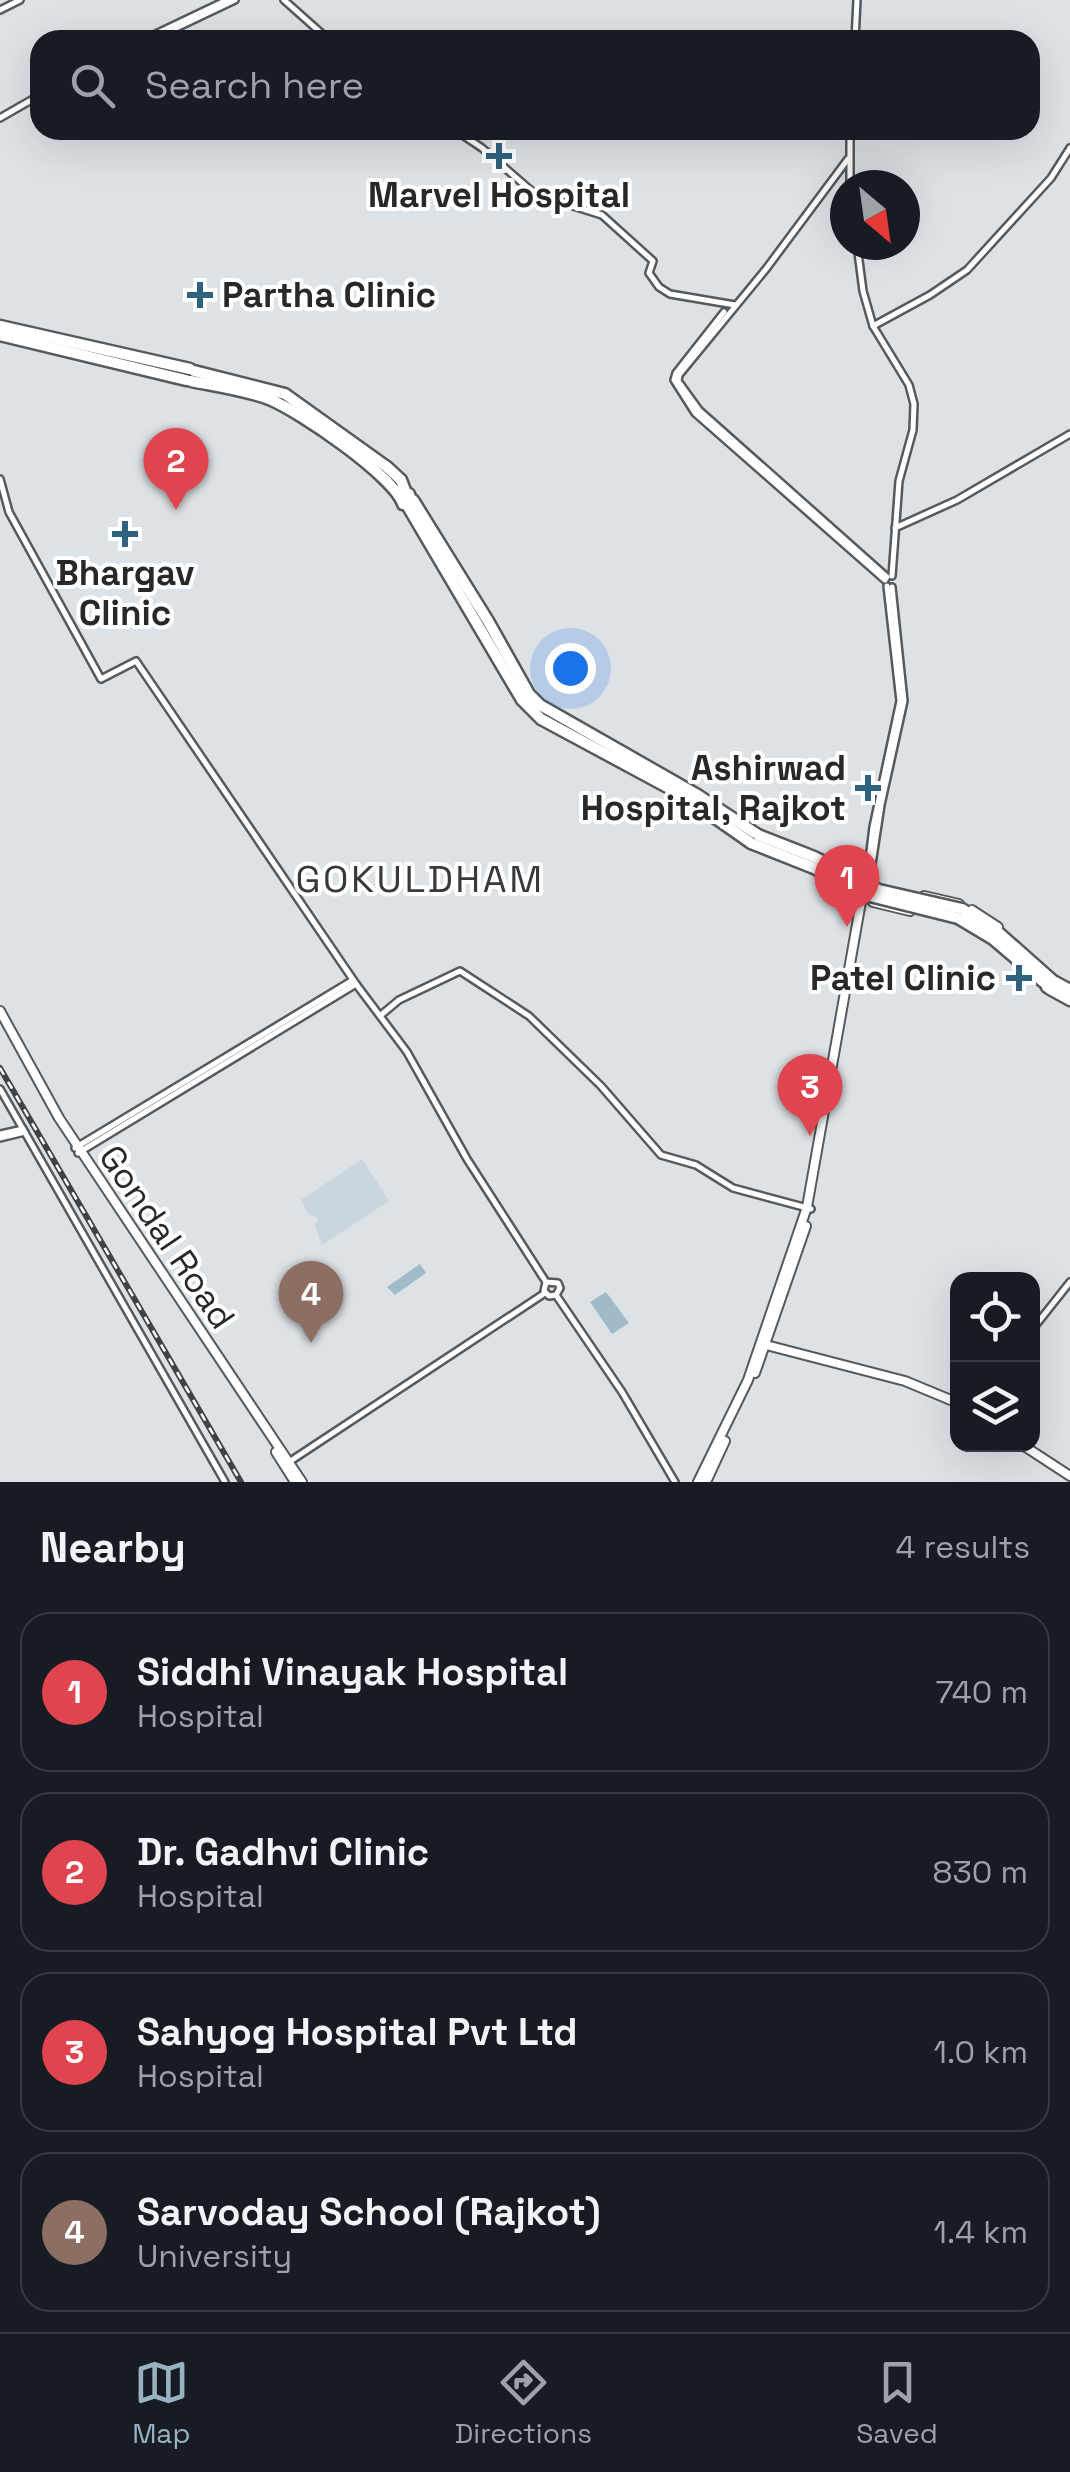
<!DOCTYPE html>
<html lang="en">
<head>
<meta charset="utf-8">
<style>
	:root { --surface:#171b24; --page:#20242c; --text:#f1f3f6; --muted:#9ea1a6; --line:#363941; --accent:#99b2c0 }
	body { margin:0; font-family:"Space Grotesk",sans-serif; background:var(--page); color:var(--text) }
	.controls { position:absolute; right:30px; bottom:30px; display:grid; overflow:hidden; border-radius:20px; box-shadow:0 10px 40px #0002 }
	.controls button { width:90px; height:90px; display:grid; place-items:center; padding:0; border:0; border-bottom:2px solid var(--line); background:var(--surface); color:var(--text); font:50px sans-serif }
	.compass { position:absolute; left:830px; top:170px; width:90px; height:90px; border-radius:50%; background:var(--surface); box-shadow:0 10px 40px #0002; rotate:151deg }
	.you { position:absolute; left:570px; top:668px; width:35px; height:35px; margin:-25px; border:8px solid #fff; border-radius:50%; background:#1a73e8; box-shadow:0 0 0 15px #1a73e833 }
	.badge { display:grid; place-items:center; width:65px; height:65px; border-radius:50%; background:var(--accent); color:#fff; font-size:32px; font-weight:700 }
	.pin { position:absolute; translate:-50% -82px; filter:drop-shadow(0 2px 5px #0008) }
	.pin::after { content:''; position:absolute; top:52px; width:35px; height:30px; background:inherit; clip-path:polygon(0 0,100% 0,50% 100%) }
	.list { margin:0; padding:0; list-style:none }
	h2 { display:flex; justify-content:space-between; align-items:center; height:130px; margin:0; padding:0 40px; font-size:42px }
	h2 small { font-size:32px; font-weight:400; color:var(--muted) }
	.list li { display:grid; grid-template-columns:65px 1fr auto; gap:30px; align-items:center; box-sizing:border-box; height:160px; margin:0 20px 20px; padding:0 20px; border:2px solid var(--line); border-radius:30px }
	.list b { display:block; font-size:38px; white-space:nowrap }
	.list p { margin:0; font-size:32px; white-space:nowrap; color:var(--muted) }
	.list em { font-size:32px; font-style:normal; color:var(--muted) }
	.icon { flex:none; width:55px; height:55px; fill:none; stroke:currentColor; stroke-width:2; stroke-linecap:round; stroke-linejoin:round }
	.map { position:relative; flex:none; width:1070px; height:1482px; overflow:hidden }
	.search { position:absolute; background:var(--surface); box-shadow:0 10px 40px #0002; left:30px; right:30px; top:30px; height:110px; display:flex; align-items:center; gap:25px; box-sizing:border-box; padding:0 35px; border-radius:30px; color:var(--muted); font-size:38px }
	.sheet { height:850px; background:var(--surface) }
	nav { display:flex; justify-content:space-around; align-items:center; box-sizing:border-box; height:140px; border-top:2px solid var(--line); background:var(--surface); font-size:28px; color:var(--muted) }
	nav a { display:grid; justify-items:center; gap:5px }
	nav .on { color:var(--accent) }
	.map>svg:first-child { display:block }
	.built { fill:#cad6dd }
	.green { fill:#a1bac9 }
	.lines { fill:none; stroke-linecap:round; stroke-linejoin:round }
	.minor-casing { stroke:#565a5d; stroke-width:10 }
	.major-casing { stroke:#565a5d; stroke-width:12 }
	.highway-casing { stroke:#565a5d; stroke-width:15 }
	.minor { stroke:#fff; stroke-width:5 }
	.major { stroke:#fff; stroke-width:8 }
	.highway { stroke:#fff; stroke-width:10 }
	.rail-casing { stroke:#404244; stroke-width:6 }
	.rail { stroke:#fff; stroke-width:2.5; stroke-dasharray:8; stroke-linecap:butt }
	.highway-bridge-casing { stroke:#565a5d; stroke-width:15; stroke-linecap:butt }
	.highway-bridge { stroke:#fff; stroke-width:10 }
	.poi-dot { fill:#2e627e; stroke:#fff; stroke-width:4 }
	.labels { text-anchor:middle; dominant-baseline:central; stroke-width:8; stroke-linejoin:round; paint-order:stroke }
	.poi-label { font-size:35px; font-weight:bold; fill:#262829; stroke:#fff }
	.street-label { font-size:35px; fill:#262829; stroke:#fff }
	.neighbourhood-label { font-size:38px; letter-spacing:2.5px; fill:#363a3c; stroke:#fff }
</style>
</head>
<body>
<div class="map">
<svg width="1070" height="1482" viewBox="0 0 1070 1482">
	<rect width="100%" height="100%" fill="#dde2e6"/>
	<path class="built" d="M362,1159L389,1201L322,1245L315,1226L318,1218L308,1214L301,1200Z"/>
	<g class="green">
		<path d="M420,1264L426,1273L395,1295L387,1287Z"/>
		<path d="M606,1292L629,1323L612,1334L590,1302Z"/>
	</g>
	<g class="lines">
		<defs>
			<g id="minor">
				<path d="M284,0L329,40"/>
				<path d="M0,10L20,0"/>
				<path d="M143,40L227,0"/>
				<path d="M151,40L235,0"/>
				<path d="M855,40L857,0"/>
				<path d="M0,118L40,95"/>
				<path d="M455,130L482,148L535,194L602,215L653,261L649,273L659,287L670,294L735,305"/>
				<path d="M848,159L766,269L679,375L678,381L699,410L887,577"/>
				<path d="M850,185V130"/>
				<path d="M857,245L863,291L873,326L909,385L914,404L913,430L899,481L892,576"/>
				<path d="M724,312L676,373L674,380L695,413L885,580"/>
				<path d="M873,326L930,295L967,270L1051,178L1070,148"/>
				<path d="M0,479L9,512L101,679L136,661L356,984L407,1052L467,1159L546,1282L544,1291L549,1296L556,1295L560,1288L558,1283L546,1282"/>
				<path d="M895,528L957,500L1070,434"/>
				<path d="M866,883L873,827L900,701L887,586"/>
				<path d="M869,884L881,805L904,701L892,587"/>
				<path d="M381,1015L399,1000L460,971L529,1016L601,1086L661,1155L696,1165L733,1188L811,1209"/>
				<path d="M0,1089L225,1482"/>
				<path d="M0,1134L23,1129"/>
				<path d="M0,1138L25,1132"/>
				<path d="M75,1148L353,980"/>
				<path d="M78,1153L356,984"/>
				<path d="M556,1295L622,1392L675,1482"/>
				<path d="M1032,1330L1070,1282"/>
				<path d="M289,1462L545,1293"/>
			</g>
			<g id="major">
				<path d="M924,896L959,904"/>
				<path d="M868,897L873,902L910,911"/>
				<path d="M972,910L998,927"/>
				<path d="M0,1011L59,1118L302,1482"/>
				<path d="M766,1345L905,1381L958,1403"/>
				<path d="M755,1373L806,1226"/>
				<path d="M1021,1444L1070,1476"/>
				<path d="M276,1452L295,1482"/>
				<path d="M698,1482L748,1380L807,1207L862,896"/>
				<path d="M706,1482L725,1441"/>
			</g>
			<g id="highway">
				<path d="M0,326L190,369"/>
				<path d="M0,335L186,380"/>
				<path d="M194,371L285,394L387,467L401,480L406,493"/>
				<path d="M191,381C216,386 245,390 269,399C299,411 394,476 403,504L412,503L409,494L401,496"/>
				<path d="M413,500L488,621L529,694L540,705L696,794L758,835"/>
				<path d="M407,505L522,700L541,719L684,796L751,843"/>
				<path d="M962,909L999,933L1051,979"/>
				<path d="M958,918L993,939L1047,985"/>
				<path d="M1050,979L1055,982L1054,988L1047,987Z"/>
				<path d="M1055,982L1070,990"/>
				<path d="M1050,989L1070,1000"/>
			</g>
		</defs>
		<use href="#minor" class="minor-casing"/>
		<use href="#major" class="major-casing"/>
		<use href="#highway" class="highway-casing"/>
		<use href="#minor" class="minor"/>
		<use href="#major" class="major"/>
		<use href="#highway" class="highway"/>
		<defs>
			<path id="rail" d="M0,1068L241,1482"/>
		</defs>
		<use href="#rail" class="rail-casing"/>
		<use href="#rail" class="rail"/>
		<defs>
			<g id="highway-bridge">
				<path d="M758,835L814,857L879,890L962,909"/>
				<path d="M751,843L814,868L866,895L958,918"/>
			</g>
		</defs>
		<use href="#highway-bridge" class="highway-bridge-casing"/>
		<use href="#highway-bridge" class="highway-bridge"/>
	</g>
	<g class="poi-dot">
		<path d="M494 141h10v10h10v10h-10v10h-10v-10h-10v-10h10z"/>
		<path d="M195 280h10v10h10v10h-10v10h-10v-10h-10v-10h10z"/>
		<path d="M120 519h10v10h10v10h-10v10h-10v-10h-10v-10h10z"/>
		<path d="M863 773h10v10h10v10h-10v10h-10v-10h-10v-10h10z"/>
		<path d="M1014 963h10v10h10v10h-10v10h-10v-10h-10v-10h10z"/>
	</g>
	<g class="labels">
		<g class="poi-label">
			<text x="499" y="195">Marvel Hospital</text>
			<text x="222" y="295" text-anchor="start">Partha Clinic</text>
			<text x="125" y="573">Bhargav<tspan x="125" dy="40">Clinic</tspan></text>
			<text x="846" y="768" text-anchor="end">Ashirwad<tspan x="846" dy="40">Hospital, Rajkot</tspan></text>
			<text x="996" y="978" text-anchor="end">Patel Clinic</text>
		</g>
		<g class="street-label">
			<text transform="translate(167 1237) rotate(56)">Gondal Road</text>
		</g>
		<g class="neighbourhood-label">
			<text x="420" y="879">GOKULDHAM</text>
		</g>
	</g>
</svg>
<div class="controls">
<button><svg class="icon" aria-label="locate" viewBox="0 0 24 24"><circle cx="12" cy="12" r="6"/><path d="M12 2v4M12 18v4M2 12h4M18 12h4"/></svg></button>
<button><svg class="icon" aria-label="layers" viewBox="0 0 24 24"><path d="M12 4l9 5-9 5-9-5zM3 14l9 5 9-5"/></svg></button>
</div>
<svg class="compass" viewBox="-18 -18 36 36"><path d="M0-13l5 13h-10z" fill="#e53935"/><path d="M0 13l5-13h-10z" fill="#9ea1a6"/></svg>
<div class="you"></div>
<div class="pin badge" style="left:847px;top:927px;background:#e0444e">1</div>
<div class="pin badge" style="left:176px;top:510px;background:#e0444e">2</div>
<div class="pin badge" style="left:810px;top:1136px;background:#e0444e">3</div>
<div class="pin badge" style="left:311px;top:1343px;background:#8d6e63">4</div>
<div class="search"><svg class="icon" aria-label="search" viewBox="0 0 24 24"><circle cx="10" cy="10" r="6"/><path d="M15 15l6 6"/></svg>Search here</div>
</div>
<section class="sheet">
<h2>Nearby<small>4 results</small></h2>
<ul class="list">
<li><span class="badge" style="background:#e0444e">1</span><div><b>Siddhi Vinayak Hospital</b><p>Hospital</p></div><em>740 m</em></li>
<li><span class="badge" style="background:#e0444e">2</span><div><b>Dr. Gadhvi Clinic</b><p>Hospital</p></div><em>830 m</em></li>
<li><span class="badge" style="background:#e0444e">3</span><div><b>Sahyog Hospital Pvt Ltd</b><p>Hospital</p></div><em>1.0 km</em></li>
<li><span class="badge" style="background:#8d6e63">4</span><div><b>Sarvoday School (Rajkot)</b><p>University</p></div><em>1.4 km</em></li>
</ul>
</section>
<nav>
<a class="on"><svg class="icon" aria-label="map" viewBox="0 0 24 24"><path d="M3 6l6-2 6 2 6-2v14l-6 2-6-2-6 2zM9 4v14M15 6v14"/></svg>Map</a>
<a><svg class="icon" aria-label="directions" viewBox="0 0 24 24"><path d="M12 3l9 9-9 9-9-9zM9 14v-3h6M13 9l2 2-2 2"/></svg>Directions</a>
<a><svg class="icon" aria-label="saved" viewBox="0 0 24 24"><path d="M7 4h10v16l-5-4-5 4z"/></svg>Saved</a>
</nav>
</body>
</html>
